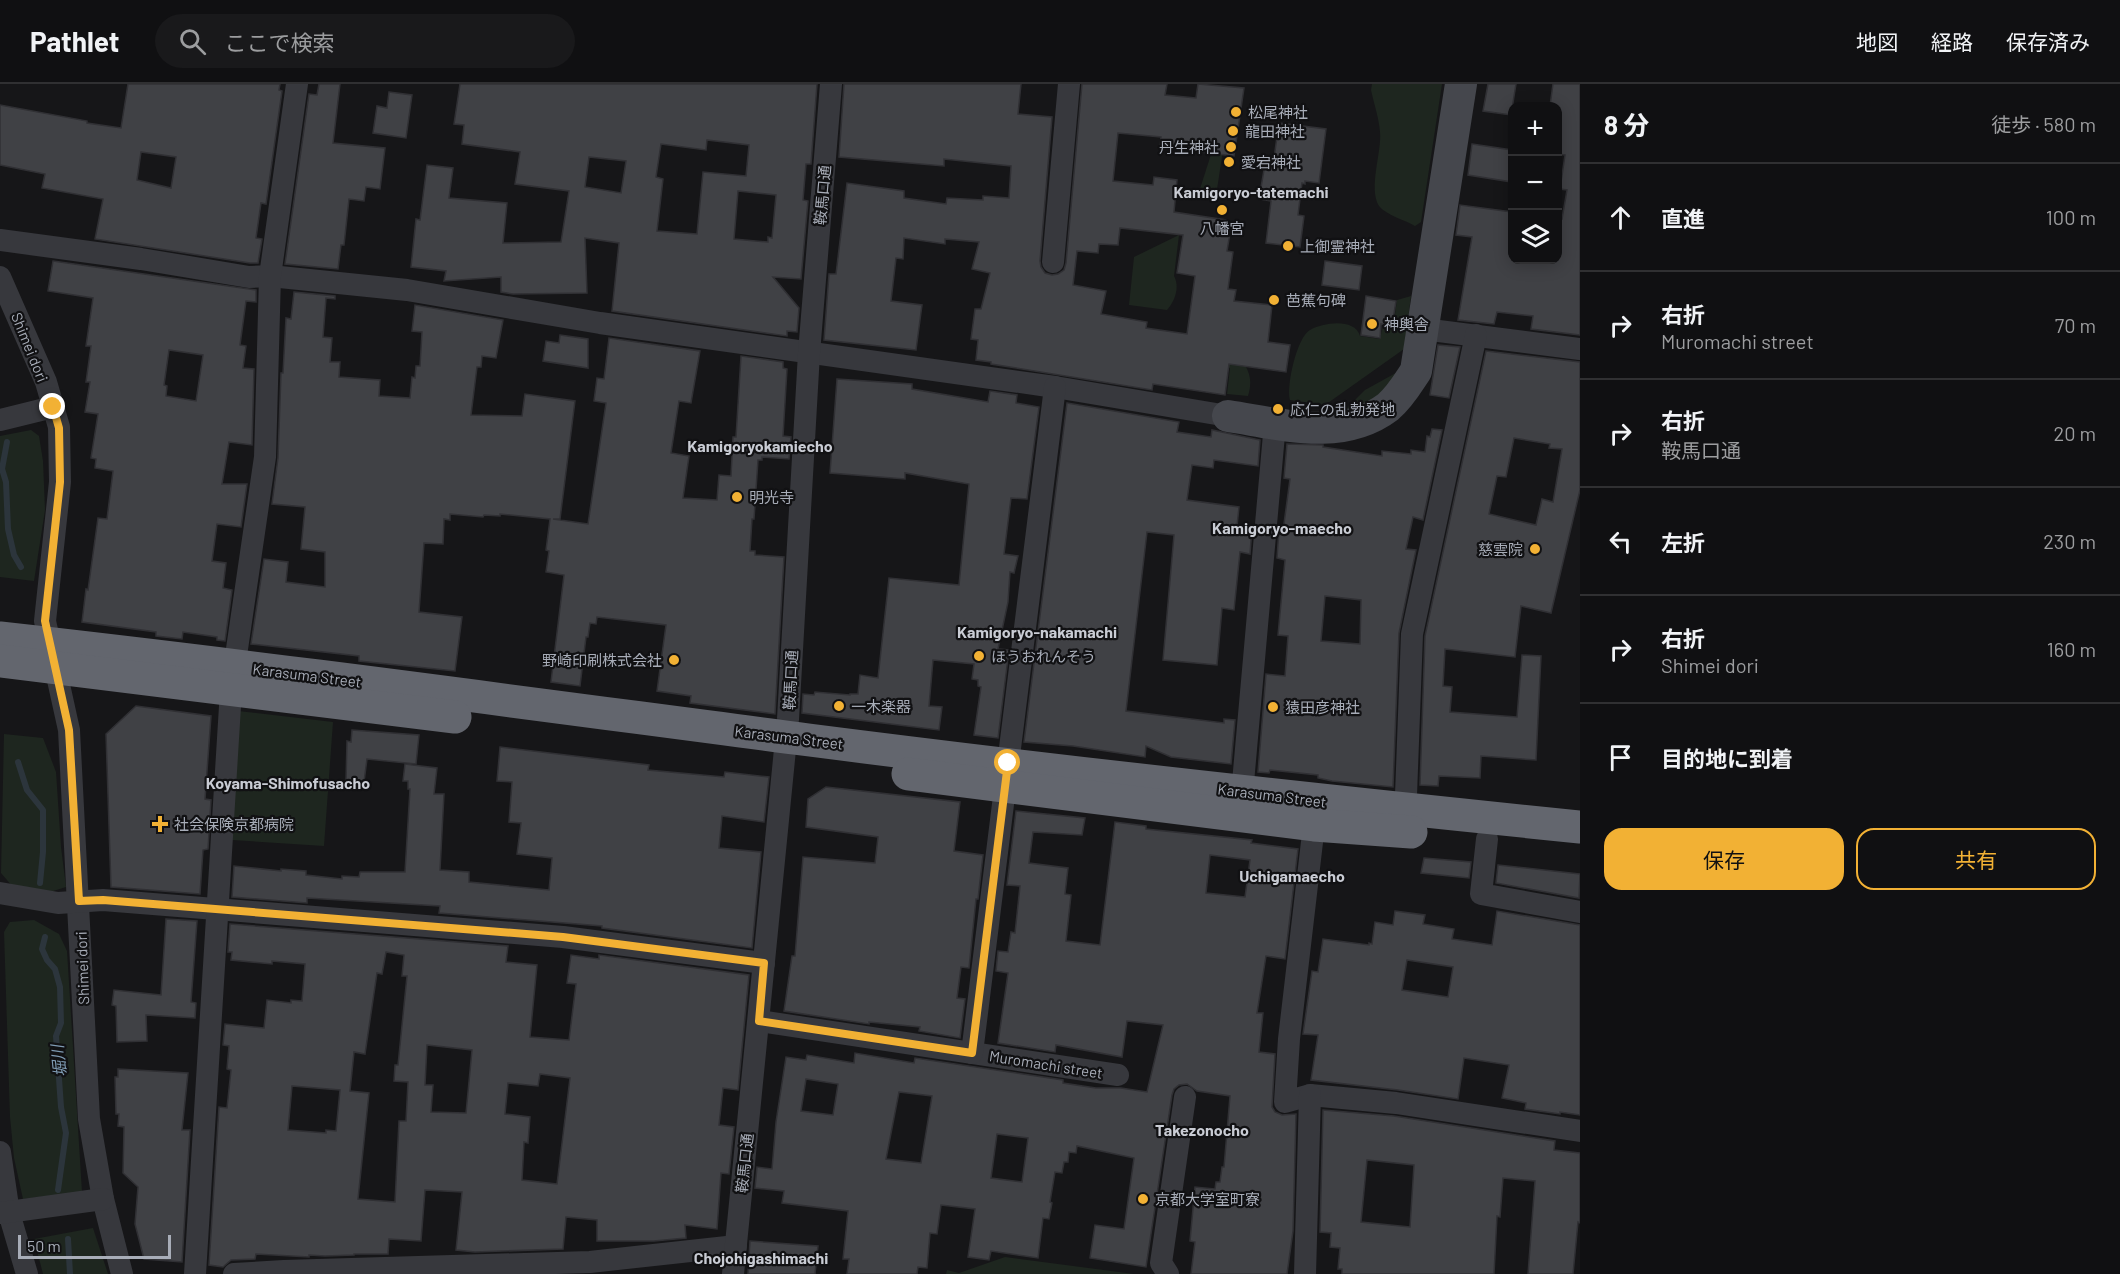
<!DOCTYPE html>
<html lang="ja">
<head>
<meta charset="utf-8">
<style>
	:root { --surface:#101012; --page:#19191b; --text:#f1f3f6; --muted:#9c9d9f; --line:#303032; --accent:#f2b134 }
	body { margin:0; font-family:Barlow,"Noto Sans JP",sans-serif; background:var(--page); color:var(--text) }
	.controls { position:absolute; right:18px; top:18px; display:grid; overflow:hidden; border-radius:12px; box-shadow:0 3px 15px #0003 }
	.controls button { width:54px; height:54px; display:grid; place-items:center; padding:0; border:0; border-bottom:2px solid var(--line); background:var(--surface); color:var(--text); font:30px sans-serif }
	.scale { position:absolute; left:18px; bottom:15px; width:153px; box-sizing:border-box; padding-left:6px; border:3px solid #a8adb8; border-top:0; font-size:16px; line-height:21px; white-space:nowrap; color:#a8adb8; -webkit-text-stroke:4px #111113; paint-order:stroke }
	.stop { position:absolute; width:18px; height:18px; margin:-14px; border:4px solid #f2b134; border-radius:50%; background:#fff }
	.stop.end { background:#f2b134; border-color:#fff; box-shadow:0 2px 6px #0008 }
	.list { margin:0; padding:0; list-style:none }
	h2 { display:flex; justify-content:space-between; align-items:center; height:78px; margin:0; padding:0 24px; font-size:26px }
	h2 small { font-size:20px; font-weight:400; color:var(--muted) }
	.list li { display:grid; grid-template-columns:39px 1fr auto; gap:18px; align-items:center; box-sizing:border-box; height:108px; padding:0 24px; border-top:2px solid var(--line) }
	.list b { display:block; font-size:22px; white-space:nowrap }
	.list p { margin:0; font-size:20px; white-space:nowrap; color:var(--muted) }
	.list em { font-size:20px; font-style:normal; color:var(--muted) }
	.actions { display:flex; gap:12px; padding:18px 24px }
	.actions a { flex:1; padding:14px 0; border:2px solid var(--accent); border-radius:18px; text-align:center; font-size:21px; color:var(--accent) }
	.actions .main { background:var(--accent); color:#111 }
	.icon { flex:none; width:33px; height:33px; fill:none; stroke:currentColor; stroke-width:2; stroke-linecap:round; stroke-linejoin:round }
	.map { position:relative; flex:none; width:1580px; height:1190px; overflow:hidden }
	header { display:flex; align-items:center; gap:36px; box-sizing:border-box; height:84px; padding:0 30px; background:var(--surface); border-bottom:2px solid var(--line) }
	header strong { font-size:28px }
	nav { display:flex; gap:33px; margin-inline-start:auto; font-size:21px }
	.search { width:420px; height:54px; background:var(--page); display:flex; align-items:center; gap:15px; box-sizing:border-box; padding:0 21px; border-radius:33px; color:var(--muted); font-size:22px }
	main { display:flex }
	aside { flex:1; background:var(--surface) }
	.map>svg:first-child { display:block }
	.green { fill:#1e261f }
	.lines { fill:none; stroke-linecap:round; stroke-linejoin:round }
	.stream { stroke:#2c353c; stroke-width:6 }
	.building { fill:#404145; stroke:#303034; stroke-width:1.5; fill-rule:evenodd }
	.street { stroke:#37383d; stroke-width:22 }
	.secondary { stroke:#45474d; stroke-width:32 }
	.highway { stroke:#63666e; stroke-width:33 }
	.route { stroke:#f2b134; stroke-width:8 }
	.poi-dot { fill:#f2b134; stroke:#111113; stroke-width:2 }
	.labels { text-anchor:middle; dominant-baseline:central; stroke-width:4.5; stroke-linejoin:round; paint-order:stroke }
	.poi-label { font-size:15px; fill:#a8adb8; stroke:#111113; text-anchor:start }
	.street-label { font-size:15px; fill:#a8adb8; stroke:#111113 }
	.neighbourhood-label { font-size:16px; font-weight:bold; fill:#c9ccd4; stroke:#111113 }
	.water-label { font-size:16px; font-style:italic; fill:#7f9bb3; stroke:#111113 }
</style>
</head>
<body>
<header>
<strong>Pathlet</strong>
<div class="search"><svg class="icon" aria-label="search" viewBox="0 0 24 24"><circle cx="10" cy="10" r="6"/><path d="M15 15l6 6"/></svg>ここで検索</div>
<nav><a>地図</a><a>経路</a><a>保存済み</a></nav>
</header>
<main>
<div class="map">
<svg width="1580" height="1190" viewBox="0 0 1580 1190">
	<rect width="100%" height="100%" fill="#161618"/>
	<g class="green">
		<path d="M1372,0H1442L1421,138L1415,142C1405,136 1386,131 1379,122C1368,104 1382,68 1380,48C1379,34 1374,20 1371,6Z"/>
		<path d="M1228,17L1230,20L1216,112H1206L1199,108Z"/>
		<path d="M1179,151L1174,192C1180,203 1175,217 1167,226L1129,221L1134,173Z"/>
		<path d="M1411,212L1404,265L1325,321L1290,316C1286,302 1297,253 1310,246C1324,238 1355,234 1360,252L1380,255L1383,242L1393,244L1397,216Z"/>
		<path d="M1223,273L1243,278C1251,290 1252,299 1248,312L1227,310L1230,284L1223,282Z"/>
		<path d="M1403,285L1375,318L1340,331L1365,306Z"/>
		<path d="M31,346L39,352L43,377L45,426L34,497L0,493V352Z"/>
		<path d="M238,627L333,638L324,762L232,756Z"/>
		<path d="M4,650L43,654L56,688L61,763L66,803L50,808L13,803L1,789Z"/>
		<path d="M34,836L59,850L67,867L82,1108L23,1115L14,1074L10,1033L4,848L10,838Z"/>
		<path d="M93,1144L108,1190H43L34,1155Z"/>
		<path d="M1005,1173L1134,1190H946L947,1186L959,1189Z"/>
	</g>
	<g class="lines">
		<g class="stream">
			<path d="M7,358L2,385L6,398L8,445L14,471L21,483"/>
			<path d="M18,678L27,706L43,726V768L40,799"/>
			<path d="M45,853L42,865L47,876L55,885L60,903L61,939L56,952L61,1023L66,1049L58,1106"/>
			<path d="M68,1155L70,1190"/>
		</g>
	</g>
	<g class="building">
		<path d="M128,0H280L279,6L282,7L266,120L261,119L256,154L262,155L258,179H250L95,155L103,115L42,104L45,90L0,81V21L87,37V39L121,44ZM141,68L176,73L171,104L137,96Z"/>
		<path d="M319,0H340L333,59L385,64L380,105L366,103L364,117L349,115L344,161H341L338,185L285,180L309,10L317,11Z"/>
		<path d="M460,0H817L811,80H806L803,116L808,117L801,195L773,193L799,224L797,248L787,247V252L612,227L619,159L585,154L587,209L513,210L501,208V193L444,197L446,187L411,183L416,135L420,136L427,81L453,84L449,114L507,119L503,159L561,158L569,107L515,100L520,68L462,60L464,41L454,40ZM707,56L749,61L746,92L703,88L697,150L657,147L663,95L656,93L661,60L706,66ZM589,73L626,77L621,109L585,103ZM738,107L776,111L772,154L768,153V158L734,155Z"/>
		<path d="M844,0H1021L1018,30L1052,33L1040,177L1041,183L1045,189L1052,191L1058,190L1064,186L1066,179L1082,0H1167L1165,11L1196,14L1198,0L1244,4L1234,72L1166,64V62H1160L1161,53L1118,49L1113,97L1153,101L1154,93L1177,96L1174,128L1226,136L1225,148L1230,149L1227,167L1233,168L1228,205L1236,206L1234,217L1272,221L1268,258L1290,261L1286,288L1229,280L1225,311L1153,300L1152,306L991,280V278L976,276L978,256L971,255L975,225H981L990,189L972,185L979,158L945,155V160L904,154L903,175L896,174L891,217L922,221L916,266L824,256L829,190H836L847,99L904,107V114L946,120L947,114L983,116V112L1009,114L1011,82L944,75V82L839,73ZM1120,144L1183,151L1177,189L1195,192L1187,250L1146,244L1147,238L1101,230L1106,207L1073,201L1077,167L1098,169L1099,160L1118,161Z"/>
		<path d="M1488,0H1516L1511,31L1483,27Z"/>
		<path d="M1553,0H1580V251L1531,245L1533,232L1497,228L1494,240L1458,236L1472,153L1456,151L1460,121L1512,128V176H1557V134L1562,135L1567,106L1560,105L1565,71L1557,70V22H1550Z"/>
		<path d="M389,8L412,11L406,54L373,49L377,22L387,24Z"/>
		<path d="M1279,39L1326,45L1319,99L1305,97V100L1302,99L1298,131L1304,132L1300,163L1266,159L1271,117L1259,115L1265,80L1273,81Z"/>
		<path d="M1472,60L1512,66V98L1468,91Z"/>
		<path d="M53,177L256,206V218L246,217L240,261L246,262L243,284L254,285L252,361L229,358L222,400H247L241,443L217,440L212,477L226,479L223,504L232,506L225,557L217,556V553L183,548L182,555L156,552V548L82,538L86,505L88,506L98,434L107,435L113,387L95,384L96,375L91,374L98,330L85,328L90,298H86L91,262H86L93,214L48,207ZM169,266L203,271L196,317L166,312L167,302L164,301Z"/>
		<path d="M1325,177L1362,182L1359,206L1322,201Z"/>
		<path d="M294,208L335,212V215L326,214L323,253L332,254L330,278H340L339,293L380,296L379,312L410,314L412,293L415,294L416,282H420L422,248L412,247L415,221L503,236L496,274L482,272L481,283H477L471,331L522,332L525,310L575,317L560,435H553L588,440L606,319L594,317L597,294L604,295L609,254L700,267L691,319L679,317L671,369L689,372L683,414L717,416L719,391L731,392L733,353H736L741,272L783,278V284L787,285L783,352L791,353L789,375L762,373V376H758L754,435H752L750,467H755V471L784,473L775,630L690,619L691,612L657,607L666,541L597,533L596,540L590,539L588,553H586L580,602L551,598L564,491L546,488L549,467L546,466L550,435L500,430V432L484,431L483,433L450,430V436L444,435L443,460L424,459L419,528L462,533L455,587L359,577V572L251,560L264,475L288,478L286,498L325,503V468L301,465L305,423L272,420L278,374L281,289H283L286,234L291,235Z"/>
		<path d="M1366,212L1396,217L1392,242L1381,240L1380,254L1361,251Z"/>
		<path d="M560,251L588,255V284L543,277L546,257L559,259Z"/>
		<path d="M1438,261L1460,263L1449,314L1430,311Z"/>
		<path d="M1486,267L1580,278V406L1551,529L1521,522L1515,573L1445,565L1443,602L1452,603L1450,628L1517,633L1522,571L1541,572L1536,676L1481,672L1480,694L1439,692L1438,702L1420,701L1425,552ZM1514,354L1550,360L1549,364L1562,365L1553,418L1542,415L1536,441L1489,430L1497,392L1506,393Z"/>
		<path d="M837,295L912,300V305L988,318L990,307L1017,311L1016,319L1039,323L1027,415L1011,414L1004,470L1018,472L1014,489L1010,488L1008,518L998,565L1009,566L998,654L974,651L981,603L978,602V596L972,595L974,580L933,576L929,622L942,623L939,646L802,629L803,610L814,611L815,608L850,611V610H858L860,591L878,594L889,494L959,501L969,400L905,389V395L830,389Z"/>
		<path d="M1067,319L1179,338L1177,348L1211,353L1212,346L1260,356L1258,382L1214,376L1213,384L1192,381L1187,416L1239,423L1237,442L1252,444L1250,470L1240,468L1234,526L1222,524L1217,581L1163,576L1174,451L1147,448L1126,627L1224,639V635L1235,636L1231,680L1171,673L1146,662L1145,673L1073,662L1024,658Z"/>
		<path d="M1432,345L1442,346L1423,436L1413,433L1406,465L1416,466L1399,549L1393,703L1332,697L1318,694V691L1270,686L1269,689L1258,688L1266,590L1285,592L1288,552L1278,551L1285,476L1277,474L1279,446L1283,447L1290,395L1284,394L1287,360L1323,361V363L1382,372V367L1411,370V366L1425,368L1427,352L1430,353ZM1325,512L1361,516L1360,560L1321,557Z"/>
		<path d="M136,622L211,632L205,715L211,716L208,765L203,766L200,810L111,803L106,650Z"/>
		<path d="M352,646L419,651L416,680L367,675L364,698L346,697L347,657L351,658Z"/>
		<path d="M500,663L649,681L648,686L724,693L725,688L769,693L764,738L722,732L719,764L761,768L752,864L602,844V842L439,829L440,822L307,814V819L232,813L234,782L281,787V785L306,787V791L342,795V792L359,793L360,788H405L410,705H408V697H403L405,680L437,684L434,710H444L440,786L469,788V798L549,806L552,774L517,770L521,739L509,738L512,698L497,697Z"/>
		<path d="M826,703L960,718L954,767L983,771L978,815H976L969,884L961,883L957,914L965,915L960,954L919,947L920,943L869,938V940L784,927L792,872H795L803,773L875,779L878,753L806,743L808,715Z"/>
		<path d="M1016,727L1085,734L1082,751L1033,748L1029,779L1068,784L1065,810L1071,811L1066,857L1100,861L1115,738L1146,742V745L1252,756L1251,759L1298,765L1285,875L1266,872L1257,929H1263L1259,968L1275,970L1272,1023L1275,1028L1282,1031L1296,1030L1293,1147L1287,1190H1191L1195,1158L1190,1157L1195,1103L1215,1105L1216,1098H1220L1222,1083H1224L1230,1012L1197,1007L1187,1000L1179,1001L1174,1005L1172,1011L1146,1183L1090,1174L1095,1141L1124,1145L1134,1074L1077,1062L1076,1069L1069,1068L1068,1078H1064L1062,1089L1055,1088L1050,1118L1052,1119L1049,1135L1043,1134L1038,1174L991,1167L989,1176L968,1173L975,1125L941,1121L937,1150L930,1149L927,1184L918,1183L917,1190H847L849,1175H843L848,1127L782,1119L784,1107L755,1104L757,1083L772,1085L776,1038L786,973L806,976L807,971L854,979L855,969L914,979L915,974L1063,996V999L1096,1004H1121L1147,1008L1163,941L1127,937L1122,973L1056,961L1055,968L998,959L1008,889L996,887L998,867L1008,868L1011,848L1015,849L1020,802L1007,801ZM1210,771L1250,776L1245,813L1206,809ZM806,995L838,1000L833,1031L801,1027ZM899,1008L932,1012L921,1079L886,1075ZM997,1050L1028,1054L1022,1098L991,1094Z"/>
		<path d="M1424,774L1471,778L1469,794L1421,789Z"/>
		<path d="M1498,781L1580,790L1579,814L1496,799Z"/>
		<path d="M1395,827L1425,831L1423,840L1454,845L1452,855L1492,861L1497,827L1580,841V1031L1560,1028V1030L1525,1025L1526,1019L1502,1014L1509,981L1464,974L1458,1015L1398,1006L1311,996L1318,951L1303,950L1312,887L1318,888L1323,855L1369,861V859L1372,860L1375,838L1393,841ZM1407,876L1453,883L1448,913L1402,906Z"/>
		<path d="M166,835L197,837L191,918L196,919L195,934L146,931L147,957L117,958L116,922L112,921L114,906L161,911Z"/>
		<path d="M230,840L508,862L506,878L537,881L530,953L569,956L576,900L567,899L571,871L599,875V871L749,891L738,1006L723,1004L719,1041L734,1043L729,1090L721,1089L717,1145L685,1141L686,1154L654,1157H597V1136L566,1133L563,1165L475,1168L456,1166L462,1108L425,1106L421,1157L389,1155L388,1170H354V1171L325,1172L309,1171V1173L256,1170L255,1175L231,1176L223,1183L209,1181L219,1023L227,1024L231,986L227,985L229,962L223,961L225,940L264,944L267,916L291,919V916L302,917L305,880L272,877V880L231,876L232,868H228ZM386,868L404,871L402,892H407L398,981H395L394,997L408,998L406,1037H399L395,1118L358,1115L369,1009L350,1007L354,968L365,970L377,889L382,890ZM427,961L472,966L466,1029L431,1028L433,1001H425ZM540,990L570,994L557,1100L522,1096L524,1058L528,1059L530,1033L505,1030L508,999L538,1002ZM292,1002L340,1006L336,1047L326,1046V1049L288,1046Z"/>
		<path d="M118,985L188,989L182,1046H190L182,1178L144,1175L135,1140L138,1103L123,1089L124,1043L118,1042L119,1030H116L115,993H118Z"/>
		<path d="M1323,1026L1394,1032L1555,1057L1554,1066L1580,1069V1139L1578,1138L1573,1190H1528L1535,1097L1503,1094L1500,1133L1497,1132L1494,1190H1342V1185H1338L1340,1164L1330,1163L1331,1149L1320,1148ZM1367,1076L1414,1081L1410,1143L1361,1138Z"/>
		<path d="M750,1157L818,1162L815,1190H748Z"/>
	</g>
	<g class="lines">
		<g class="street">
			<path d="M0,156L141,175L249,193L270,192L407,206L600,239L1055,303L1228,332"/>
			<path d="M1053,178L1069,0"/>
			<path d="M0,193L46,298L59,343L60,398L45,537L69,646L89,1035L103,1115L122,1190"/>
			<path d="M1423,245L1580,265"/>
			<path d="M0,336L53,323"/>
			<path d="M1241,721L1275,339"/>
			<path d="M1405,738L1412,550L1476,251"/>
			<path d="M1314,741L1289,955L1285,1018L1310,1011L1396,1019L1580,1047"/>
			<path d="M1487,755L1481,810L1580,828"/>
			<path d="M0,809L58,819L103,816L563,853L764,879"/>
			<path d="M759,937L1118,991"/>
			<path d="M972,969L1055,303"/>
			<path d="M0,1068L9,1129L27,1190"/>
			<path d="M0,1129L103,1115"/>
			<path d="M195,1190L231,606L265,373L270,192L297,0"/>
			<path d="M234,1190L284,1187L590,1178L736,1162"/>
			<path d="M733,1190L788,635L809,269L831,0"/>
			<path d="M1168,1190L1161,1179L1185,1013"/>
			<path d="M1305,1190L1310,1011"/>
		</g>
		<path class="secondary" d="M1228,332C1281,340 1342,358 1388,323C1400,313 1408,299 1416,287L1461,0"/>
		<g class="highway">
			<path d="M0,554C270,584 540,621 809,656C1066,689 1323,717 1580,743"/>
			<path d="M0,577L455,633"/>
			<path d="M908,690L1314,741L1411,748"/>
		</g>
	</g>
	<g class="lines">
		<path class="route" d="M53,323L59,344L60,398L45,537L69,646L79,817L103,816L563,853L764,879L759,937L972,969L1008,679"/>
	</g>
	<g class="poi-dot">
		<circle cx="1236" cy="28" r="6"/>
		<circle cx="1233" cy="47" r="6"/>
		<circle cx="1231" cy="63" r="6"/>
		<circle cx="1229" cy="78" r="6"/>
		<circle cx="1222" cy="126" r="6"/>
		<circle cx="1288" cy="162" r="6"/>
		<circle cx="1274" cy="216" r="6"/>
		<circle cx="1372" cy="240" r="6"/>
		<circle cx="1278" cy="325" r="6"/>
		<circle cx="737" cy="413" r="6"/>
		<circle cx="1535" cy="465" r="6"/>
		<circle cx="979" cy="572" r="6"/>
		<circle cx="674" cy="576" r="6"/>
		<circle cx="839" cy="622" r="6"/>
		<circle cx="1273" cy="623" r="6"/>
		<path d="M157 731h6v6h6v6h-6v6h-6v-6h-6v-6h6z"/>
		<circle cx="1143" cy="1115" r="6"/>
	</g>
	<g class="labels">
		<g class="poi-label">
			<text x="1248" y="28">松尾神社</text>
			<text x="1245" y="47">龍田神社</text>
			<text x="1219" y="63" text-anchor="end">丹生神社</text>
			<text x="1241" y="78">愛宕神社</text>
			<text x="1222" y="144" text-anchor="middle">八幡宮</text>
			<text x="1300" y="162">上御霊神社</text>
			<text x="1286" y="216">芭蕉句碑</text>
			<text x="1384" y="240">神輿舎</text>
			<text x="1290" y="325">応仁の乱勃発地</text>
			<text x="749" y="413">明光寺</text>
			<text x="1523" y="465" text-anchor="end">慈雲院</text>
			<text x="991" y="572">ほうおれんそう</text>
			<text x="662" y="576" text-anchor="end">野崎印刷株式会社</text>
			<text x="851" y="622">一木楽器</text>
			<text x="1285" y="623">猿田彦神社</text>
			<text x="174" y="740">社会保険京都病院</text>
			<text x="1155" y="1115">京都大学室町寮</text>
		</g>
		<g class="street-label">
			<text transform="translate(822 111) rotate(-85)">鞍馬口通</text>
			<text transform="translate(30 263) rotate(68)">Shimei dori</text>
			<text transform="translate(307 591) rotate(7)">Karasuma Street</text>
			<text transform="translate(790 596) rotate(-87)">鞍馬口通</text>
			<text transform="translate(789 653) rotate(7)">Karasuma Street</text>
			<text transform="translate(1272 711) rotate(7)">Karasuma Street</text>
			<text transform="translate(82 884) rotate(-92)">Shimei dori</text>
			<text transform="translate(1046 980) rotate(9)">Muromachi street</text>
			<text transform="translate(744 1079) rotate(-84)">鞍馬口通</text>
		</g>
		<g class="neighbourhood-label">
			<text x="1251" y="107">Kamigoryo-tatemachi</text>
			<text x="760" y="361">Kamigoryokamiecho</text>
			<text x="1282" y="443">Kamigoryo-maecho</text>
			<text x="1037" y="547">Kamigoryo-nakamachi</text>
			<text x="288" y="698">Koyama-Shimofusacho</text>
			<text x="1292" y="791">Uchigamaecho</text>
			<text x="1202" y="1045">Takezonocho</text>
			<text x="761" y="1173">Chojohigashimachi</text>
		</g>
		<g class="water-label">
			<text transform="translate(58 977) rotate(-96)">堀川</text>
		</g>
	</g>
</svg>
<div class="controls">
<button>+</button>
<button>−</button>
<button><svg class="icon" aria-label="layers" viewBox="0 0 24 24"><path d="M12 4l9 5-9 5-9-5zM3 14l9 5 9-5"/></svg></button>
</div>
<div class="scale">50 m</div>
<div class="stop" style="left:1008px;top:679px"></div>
<div class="stop end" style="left:53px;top:323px"></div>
</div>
<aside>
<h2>8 分<small>徒歩 · 580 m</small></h2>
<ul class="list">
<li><svg class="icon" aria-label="ahead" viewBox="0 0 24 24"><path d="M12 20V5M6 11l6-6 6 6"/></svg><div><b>直進</b></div><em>100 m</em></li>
<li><svg class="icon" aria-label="right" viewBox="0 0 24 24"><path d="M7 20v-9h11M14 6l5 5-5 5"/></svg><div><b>右折</b><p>Muromachi street</p></div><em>70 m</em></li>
<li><svg class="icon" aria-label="right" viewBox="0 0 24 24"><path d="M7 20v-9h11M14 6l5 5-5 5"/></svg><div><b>右折</b><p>鞍馬口通</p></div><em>20 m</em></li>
<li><svg class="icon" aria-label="left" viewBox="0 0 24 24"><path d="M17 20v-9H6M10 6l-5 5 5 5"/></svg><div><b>左折</b></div><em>230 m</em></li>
<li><svg class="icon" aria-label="right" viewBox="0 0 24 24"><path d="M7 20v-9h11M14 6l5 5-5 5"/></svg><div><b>右折</b><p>Shimei dori</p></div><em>160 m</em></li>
<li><svg class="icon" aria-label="arrive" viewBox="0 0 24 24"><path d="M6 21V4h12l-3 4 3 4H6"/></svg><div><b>目的地に到着</b></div></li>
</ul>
<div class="actions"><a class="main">保存</a><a>共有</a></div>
</aside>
</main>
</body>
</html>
